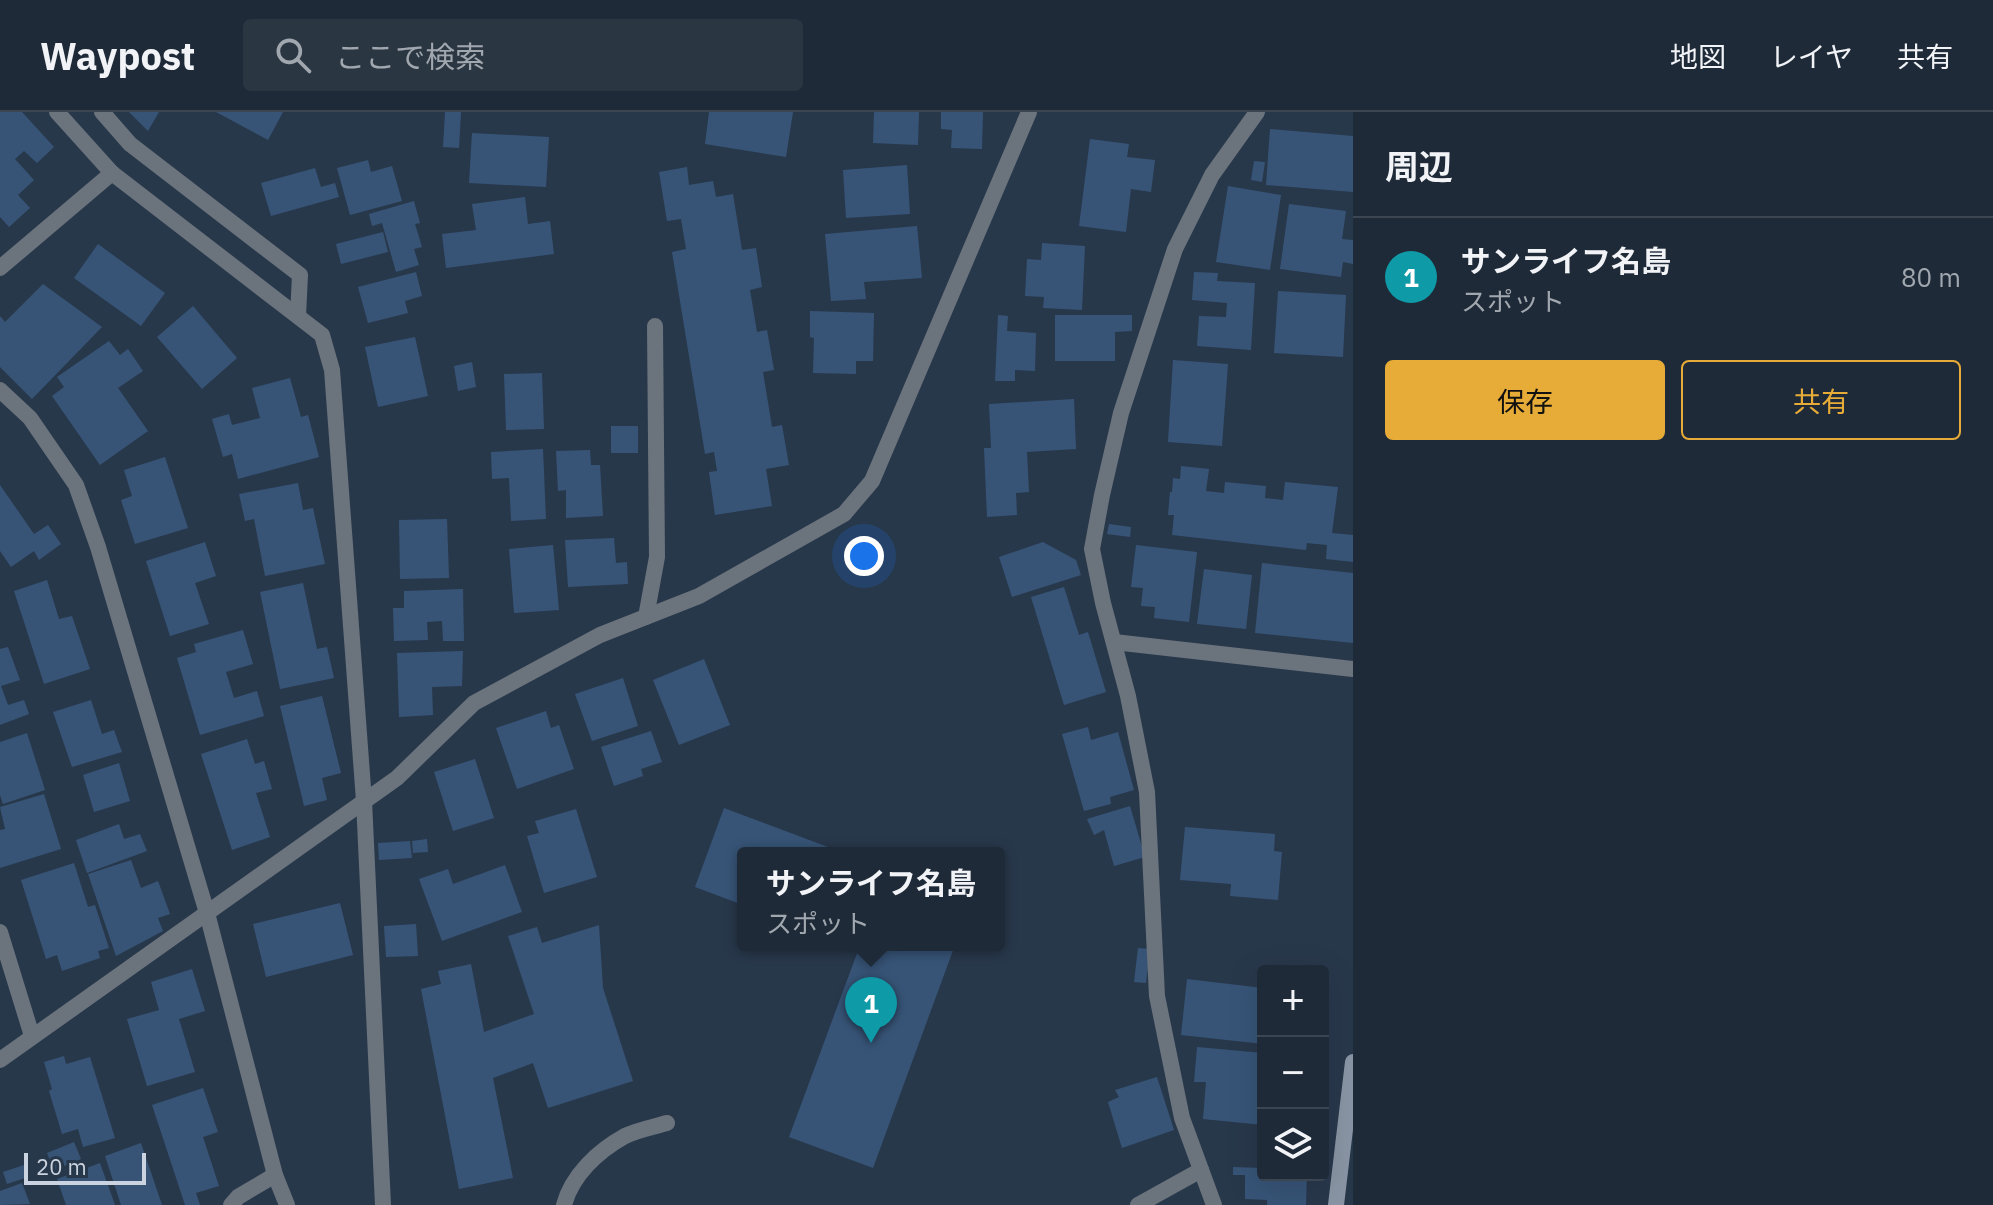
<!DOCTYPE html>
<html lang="ja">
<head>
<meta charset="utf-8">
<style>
	:root { --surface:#1e2a38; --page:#2b3643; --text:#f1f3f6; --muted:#a1a7ae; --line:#3c4653; --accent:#e7ac37 }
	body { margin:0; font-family:"IBM Plex Sans","Noto Sans JP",sans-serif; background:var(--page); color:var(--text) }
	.controls { position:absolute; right:24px; bottom:24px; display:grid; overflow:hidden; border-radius:8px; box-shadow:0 8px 32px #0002 }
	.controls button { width:72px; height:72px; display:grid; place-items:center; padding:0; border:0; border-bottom:2px solid var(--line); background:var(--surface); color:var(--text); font:40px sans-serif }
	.scale { position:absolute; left:24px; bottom:20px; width:122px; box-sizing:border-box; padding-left:8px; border:4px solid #cad3df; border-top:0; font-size:22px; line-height:28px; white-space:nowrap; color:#cad3df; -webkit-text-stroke:6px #28384b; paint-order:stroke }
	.you { position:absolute; left:864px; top:444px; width:28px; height:28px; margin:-20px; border:6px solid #fff; border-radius:50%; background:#1a73e8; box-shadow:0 0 0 12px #1a73e833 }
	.badge { display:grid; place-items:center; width:52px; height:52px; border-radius:50%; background:var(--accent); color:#fff; font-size:26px; font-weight:700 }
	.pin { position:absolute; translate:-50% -66px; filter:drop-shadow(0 2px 4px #0008) }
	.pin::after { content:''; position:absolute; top:42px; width:28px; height:24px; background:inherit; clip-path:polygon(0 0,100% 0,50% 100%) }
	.popup { position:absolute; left:737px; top:735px; width:268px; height:104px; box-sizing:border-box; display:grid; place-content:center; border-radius:8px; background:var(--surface); filter:drop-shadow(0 2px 6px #0005); font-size:26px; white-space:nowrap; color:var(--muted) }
	.popup b { font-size:30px; color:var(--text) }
	.popup::after { content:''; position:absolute; left:50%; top:100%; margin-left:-16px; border:16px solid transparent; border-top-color:var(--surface) }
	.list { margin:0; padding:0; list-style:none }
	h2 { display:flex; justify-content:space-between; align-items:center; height:104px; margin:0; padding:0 32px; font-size:34px }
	h2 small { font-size:26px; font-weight:400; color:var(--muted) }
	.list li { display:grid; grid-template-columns:52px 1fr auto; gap:24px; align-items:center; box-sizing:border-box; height:120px; padding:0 32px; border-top:2px solid var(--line) }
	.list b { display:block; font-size:30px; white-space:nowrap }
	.list p { margin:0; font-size:26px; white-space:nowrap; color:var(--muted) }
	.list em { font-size:26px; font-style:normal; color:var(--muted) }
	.actions { display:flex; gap:16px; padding:24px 32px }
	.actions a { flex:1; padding:18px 0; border:2px solid var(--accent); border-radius:8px; text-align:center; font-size:28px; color:var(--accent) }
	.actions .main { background:var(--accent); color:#111 }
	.icon { flex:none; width:44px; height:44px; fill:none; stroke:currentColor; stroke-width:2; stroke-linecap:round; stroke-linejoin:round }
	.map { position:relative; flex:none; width:1353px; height:1093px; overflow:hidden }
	header { display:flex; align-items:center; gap:48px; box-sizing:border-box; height:112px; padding:0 40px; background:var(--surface); border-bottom:2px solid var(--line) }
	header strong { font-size:38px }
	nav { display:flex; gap:44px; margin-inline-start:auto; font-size:28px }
	.search { width:560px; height:72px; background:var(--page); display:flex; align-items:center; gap:20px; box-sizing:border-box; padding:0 28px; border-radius:8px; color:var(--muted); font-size:30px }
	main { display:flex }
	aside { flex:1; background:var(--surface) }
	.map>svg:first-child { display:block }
	.building { fill:#375477 }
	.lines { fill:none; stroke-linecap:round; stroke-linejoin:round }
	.service { stroke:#6b737d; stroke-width:16 }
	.minor { stroke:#6b737d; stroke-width:16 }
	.secondary { stroke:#8995a4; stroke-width:16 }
</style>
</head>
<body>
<header>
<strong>Waypost</strong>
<div class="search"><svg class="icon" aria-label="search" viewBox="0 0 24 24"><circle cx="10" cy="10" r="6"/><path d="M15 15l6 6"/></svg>ここで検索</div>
<nav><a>地図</a><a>レイヤ</a><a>共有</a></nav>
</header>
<main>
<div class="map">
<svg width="1353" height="1093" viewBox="0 0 1353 1093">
	<rect width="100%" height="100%" fill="#28384b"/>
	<g class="building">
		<path d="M0,0H22L54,35L37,51L24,39L15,47L34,68L18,83L30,96L9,115L0,105Z"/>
		<path d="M129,0H159L148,19Z"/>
		<path d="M216,0H283L268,28Z"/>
		<path d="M445,0H461L459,36L443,35Z"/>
		<path d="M709,0H793L786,45L705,32Z"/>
		<path d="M874,0H919L918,33L873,31Z"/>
		<path d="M941,0H983L982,37L951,36L952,18L941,17Z"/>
		<path d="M1270,17L1353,24V80L1266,73Z"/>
		<path d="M472,21L549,25L546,75L469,71Z"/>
		<path d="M1090,27L1129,32L1127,45L1155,48L1151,80L1131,77L1126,120L1079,114Z"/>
		<path d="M368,48L371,60L392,54L402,89L350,103L337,56Z"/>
		<path d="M1254,49L1265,50L1262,70L1251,68Z"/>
		<path d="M907,53L910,102L846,106L843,58Z"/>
		<path d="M687,55L689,73L713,69L716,85L733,82L742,138L756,136L762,175L750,178L757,220L767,218L774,258L763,260L772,315L782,313L789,353L766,357L772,394L715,403L709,360L717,359L714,340L705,342L672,140L686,137L681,107L667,109L659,60Z"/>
		<path d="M315,56L321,75L335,71L339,85L271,104L261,71Z"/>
		<path d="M1228,74L1281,83L1270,158L1216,150Z"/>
		<path d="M525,85L528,112L550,109L554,142L446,156L442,122L476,118L472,92Z"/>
		<path d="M414,89L420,111L415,112L422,135L414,137L419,153L396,160L382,111L372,114L369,102Z"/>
		<path d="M1289,92L1346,99L1342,127L1353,128V152L1343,150L1341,165L1280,157Z"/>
		<path d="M917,114L922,166L864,170L866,187L831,189L825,122Z"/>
		<path d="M383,120L388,140L341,152L336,132Z"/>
		<path d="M1042,131L1085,134L1082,198L1043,196L1044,185L1025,184L1027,147L1041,148Z"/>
		<path d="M98,132L165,181L141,214L74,166Z"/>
		<path d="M416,160L422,184L405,189L408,201L368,211L358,175Z"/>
		<path d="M1194,160L1218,161L1217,169L1255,171L1251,238L1197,234L1199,204L1226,205L1227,191L1192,188Z"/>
		<path d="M43,172L102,215L32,287L0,255V204L5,210Z"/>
		<path d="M1278,179L1346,183L1343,245L1274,241Z"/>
		<path d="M193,194L237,246L202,277L157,225Z"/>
		<path d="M810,199L874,201L873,249H856V262L813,261L814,226L810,225Z"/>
		<path d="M998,203L1008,204L1007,219L1036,221L1035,259L1015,258V269H995Z"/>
		<path d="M1055,203H1132V219L1115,220V249H1055Z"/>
		<path d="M415,225L428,284L378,295L365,235Z"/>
		<path d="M109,229L120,243L128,237L143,259L118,276L148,319L100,353L52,284L64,275L57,265Z"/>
		<path d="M1173,248L1228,252L1222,334L1168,330Z"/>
		<path d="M472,250L476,275L458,279L454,254Z"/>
		<path d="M542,261L544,317L506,318L504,262Z"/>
		<path d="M290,266L301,305L308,303L319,345L238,367L232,342L223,345L212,307L229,302L232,313L260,306L252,276Z"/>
		<path d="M1074,287L1076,337L1027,340L1029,380L1016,381L1017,403L987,405L984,336H991L989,292Z"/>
		<rect x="611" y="314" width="27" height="27"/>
		<path d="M543,337L546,407L511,409L509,366L492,367L491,340Z"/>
		<path d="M590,338L591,353H600L603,404L566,406V378L558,379L556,339Z"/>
		<path d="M165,345L188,416L135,432L121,388L132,384L124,358Z"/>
		<path d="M1181,354L1209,357L1206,379L1224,381L1225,370L1266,374L1265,386L1283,388L1285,370L1338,375L1332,421L1353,423V450L1326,447L1327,433L1307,431L1306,438L1172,423L1174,403H1168L1170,380H1172L1173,366L1180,367Z"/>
		<path d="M298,371L303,398L313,396L325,452L265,464L254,407L245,409L239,382Z"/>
		<path d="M0,373L34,422L48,413L61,432L39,448L34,439L11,455L0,439Z"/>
		<path d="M447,407L449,466L400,467L399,408Z"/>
		<path d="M1109,412L1131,415L1130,425L1107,422Z"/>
		<path d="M614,426L616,451L627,450L628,472L568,475L565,428Z"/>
		<path d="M205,430L216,464L195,471L209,512L170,524L146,449Z"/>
		<path d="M1043,430L1076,448L1081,463L1012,485L999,445Z"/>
		<path d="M553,433L559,498L514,501L509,437Z"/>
		<path d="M1136,433L1197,440L1189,510L1154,506L1155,495L1141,494L1143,476L1131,475Z"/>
		<path d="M1262,451L1353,461V531L1255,521Z"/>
		<path d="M1204,457L1252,463L1246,517L1197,512Z"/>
		<path d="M47,468L59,507L72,504L90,557L44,572L14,479Z"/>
		<path d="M303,471L317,537L327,535L334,566L280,577L260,480Z"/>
		<path d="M1064,475L1079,523L1088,520L1106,580L1064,593L1031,485Z"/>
		<path d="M463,477L464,529H443L442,509L427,510L428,528L394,529L393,496H404V479Z"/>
		<path d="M243,518L253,552L226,560L234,586L257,579L264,604L200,623L177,546L196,540L194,532Z"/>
		<path d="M8,535L20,568L1,574L8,593L24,588L29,602L0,613V537Z"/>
		<path d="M463,539L462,574L432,575L433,603L399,605L397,541Z"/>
		<path d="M704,547L730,613L679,633L653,568Z"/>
		<path d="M623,566L638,614L592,629L575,582Z"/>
		<path d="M322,584L341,661L322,666L327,688L304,694L280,594Z"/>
		<path d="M91,588L102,622L114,618L122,640L72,655L53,600Z"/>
		<path d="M546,599L551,616L559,613L574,657L517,677L496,616Z"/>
		<path d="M1088,615L1091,628L1118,620L1134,678L1110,685L1111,692L1084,699L1062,622Z"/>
		<path d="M651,619L662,650L641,657L643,664L614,674L601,635Z"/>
		<path d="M27,621L45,678L3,692L0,683V630Z"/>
		<path d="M247,627L255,652L264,649L272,677L256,681L270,725L232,738L201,642Z"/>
		<path d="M475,647L494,706L453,719L434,660Z"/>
		<path d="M119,651L130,689L94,700L83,663Z"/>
		<path d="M44,682L61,737L0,756V718L5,717L0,695Z"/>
		<path d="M1130,694L1145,745L1114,754L1104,718L1094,723L1087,707Z"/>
		<path d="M724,696L844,741H743V793L695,775Z"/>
		<path d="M576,697L597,765L544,781L527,724L539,721L535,709Z"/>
		<path d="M119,712L124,727L140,722L147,739L87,761L76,728Z"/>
		<path d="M1185,715L1275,722L1274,739L1282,740L1278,788L1230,784L1231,772L1180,768Z"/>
		<path d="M427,727L428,740L413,741L412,729Z"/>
		<path d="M410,729L412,746L379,748L378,731Z"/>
		<path d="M131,748L141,776L158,769L170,802L158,806L163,819L116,844L88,762Z"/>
		<path d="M74,751L88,795L95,793L109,836L98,839L100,846L62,859L57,843L46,847L21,768Z"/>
		<path d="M505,753L522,800L442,829L419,767L448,757L453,772Z"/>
		<path d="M340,791L353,843L266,865L253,812Z"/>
		<path d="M416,812L418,844L386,845L384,814Z"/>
		<path d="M599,813L603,876L633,969L548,996L533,951L493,966L513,1066L459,1077L421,877L441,872L438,859L471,852L484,920L534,902L508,824L537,815L542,831Z"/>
		<path d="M851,833H955L873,1056L789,1025L859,836Z"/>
		<path d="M1138,836L1150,837L1146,871L1134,870Z"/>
		<path d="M192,857L205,899L179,907L195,960L147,974L127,907L159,898L151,870Z"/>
		<path d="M1187,867L1263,876V932L1181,923Z"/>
		<path d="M1197,935L1263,941V1013L1203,1007L1206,970H1194Z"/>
		<path d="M64,944L66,952L90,945L115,1026L83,1035L78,1017L62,1022L49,979L52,977L44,950Z"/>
		<path d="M1157,965L1174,1018L1122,1036L1108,990L1119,985L1115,978Z"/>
		<path d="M203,976L218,1020L203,1025L219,1074L196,1081L200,1093H185L152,993Z"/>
		<path d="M74,1030L81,1047L54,1058L47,1041Z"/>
		<path d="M141,1031L162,1093H121L105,1044Z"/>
		<path d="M100,1051L115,1093H66L57,1067Z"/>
		<path d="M24,1053L28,1065L7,1072L3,1060Z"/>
		<path d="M1233,1055L1263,1056V1063H1307L1306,1093H1267V1088L1245,1087V1063H1233Z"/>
		<path d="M22,1071L30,1092L0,1093V1079Z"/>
	</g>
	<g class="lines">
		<g class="service">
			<path d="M646,505L657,445L655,214"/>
			<path d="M564,1093C572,1063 598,1039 625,1024C637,1018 653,1015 667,1011"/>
			<path d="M1138,1093L1201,1058"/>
		</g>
		<g class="minor">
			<path d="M57,0L112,61L322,223L332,258L364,689L383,1093"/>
			<path d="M102,0L130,32L300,163L298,204"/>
			<path d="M0,156L112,61"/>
			<path d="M0,278L30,306L76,373L98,435L207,801L275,1063L287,1093"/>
			<path d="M1114,530L1353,557"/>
			<path d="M0,820L32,924"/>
			<path d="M0,948L397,666L474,591L600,523L699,484L844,402L872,369L1029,0"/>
			<path d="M231,1093L238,1085L275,1063"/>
			<path d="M1214,1093L1182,1006L1157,884L1147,680L1128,584L1103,491L1092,437L1102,383L1121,301L1175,137L1212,63L1257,0"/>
		</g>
		<path class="secondary" d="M1336,1093L1353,950"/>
	</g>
</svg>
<div class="controls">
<button>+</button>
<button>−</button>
<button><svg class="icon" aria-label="layers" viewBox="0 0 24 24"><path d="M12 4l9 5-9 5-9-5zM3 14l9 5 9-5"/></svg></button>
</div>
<div class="scale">20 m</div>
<div class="you"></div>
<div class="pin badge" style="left:871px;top:931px;background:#0f9aa8">1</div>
<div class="popup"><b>サンライフ名島</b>スポット</div>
</div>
<aside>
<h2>周辺<small></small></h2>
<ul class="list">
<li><span class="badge" style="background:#0f9aa8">1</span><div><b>サンライフ名島</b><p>スポット</p></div><em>80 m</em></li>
</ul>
<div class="actions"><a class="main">保存</a><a>共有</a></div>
</aside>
</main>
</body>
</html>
